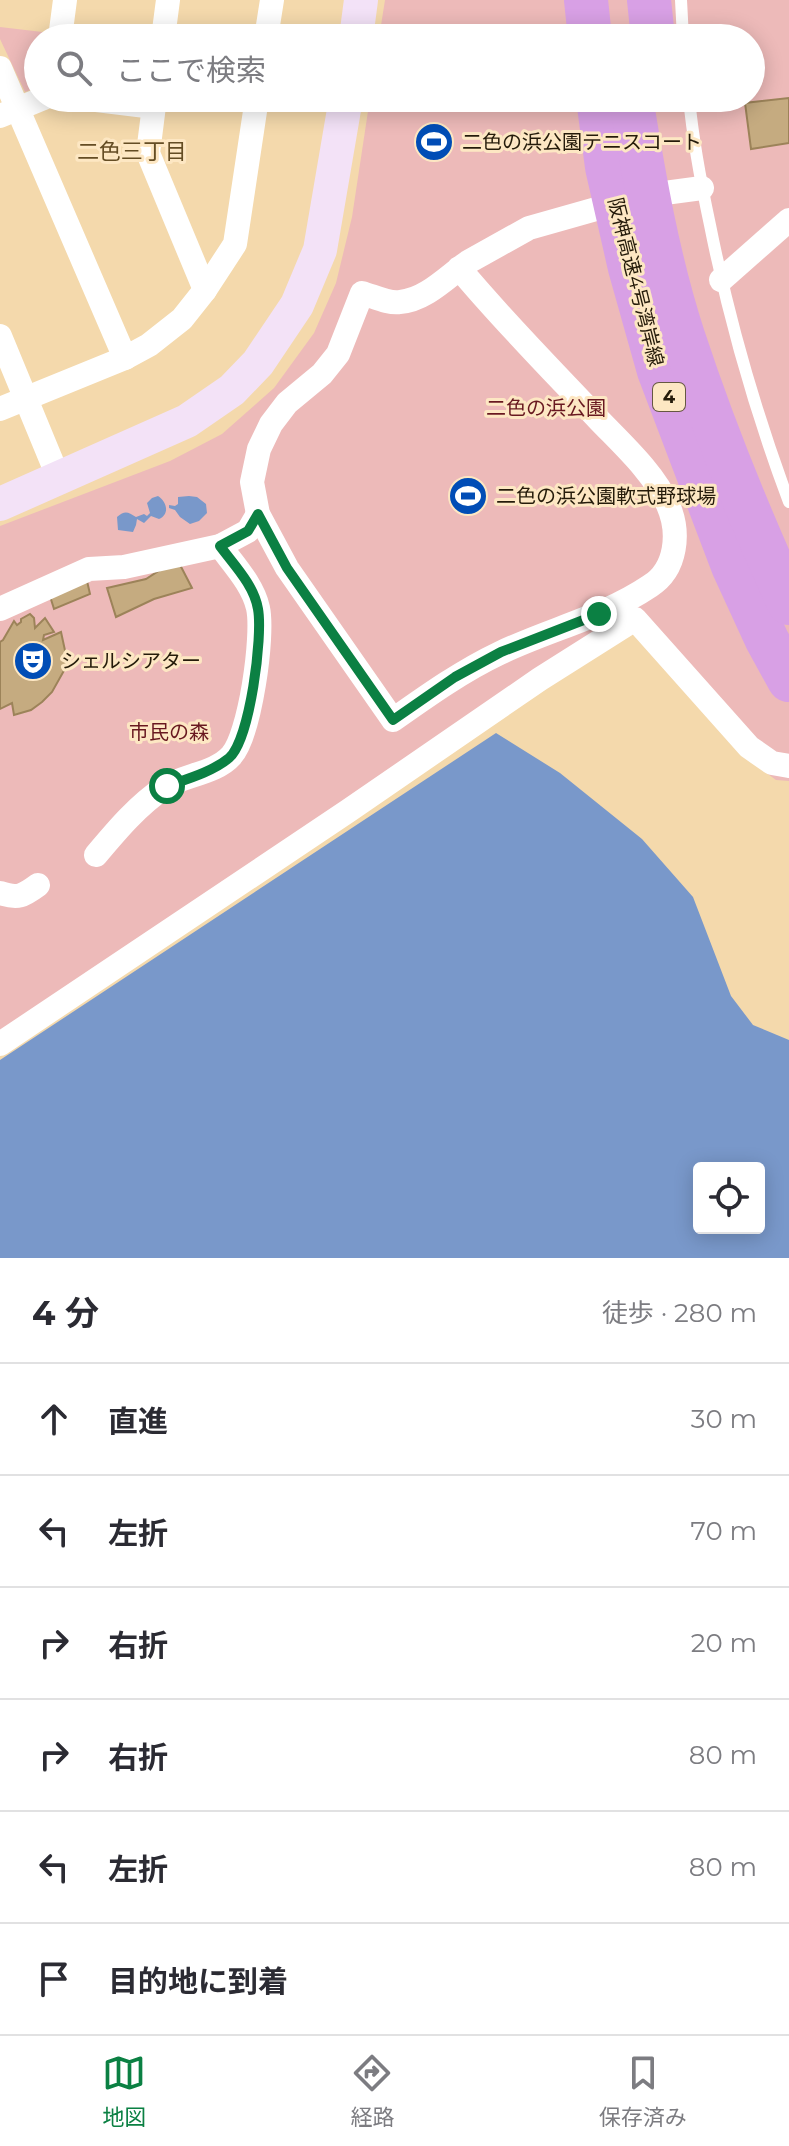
<!DOCTYPE html>
<html lang="ja">
<head>
<meta charset="utf-8">
<style>
	:root { --surface:#fff; --page:#f7f7f7; --text:#2b2b33; --muted:#7c7c81; --line:#e1e1e2; --accent:#0b8043 }
	body { margin:0; font-family:Montserrat,"Noto Sans JP",sans-serif; background:var(--page); color:var(--text) }
	.controls { position:absolute; right:24px; bottom:24px; display:grid; overflow:hidden; border-radius:8px; box-shadow:0 4px 20px #0003 }
	.controls button { width:72px; height:72px; display:grid; place-items:center; padding:0; border:0; border-bottom:2px solid var(--line); background:var(--surface); color:var(--text); font:40px sans-serif }
	.stop { position:absolute; width:24px; height:24px; margin:-18px; border:6px solid #0b8043; border-radius:50%; background:#fff }
	.stop.end { background:#0b8043; border-color:#fff; box-shadow:0 2px 8px #0008 }
	.list { margin:0; padding:0; list-style:none }
	h2 { display:flex; justify-content:space-between; align-items:center; height:104px; margin:0; padding:0 32px; font-size:34px }
	h2 small { font-size:26px; font-weight:400; color:var(--muted) }
	.list li { display:grid; grid-template-columns:52px 1fr auto; gap:24px; align-items:center; box-sizing:border-box; height:112px; padding:0 32px; border-top:2px solid var(--line) }
	.list b { display:block; font-size:30px; white-space:nowrap }
	.list em { font-size:26px; font-style:normal; color:var(--muted) }
	.icon { flex:none; width:44px; height:44px; fill:none; stroke:currentColor; stroke-width:2; stroke-linecap:round; stroke-linejoin:round }
	.map { position:relative; flex:none; width:789px; height:1258px; overflow:hidden }
	.search { position:absolute; background:var(--surface); box-shadow:0 4px 20px #0003; left:24px; right:24px; top:24px; height:88px; display:flex; align-items:center; gap:20px; box-sizing:border-box; padding:0 28px; border-radius:44px; color:var(--muted); font-size:30px }
	.sheet { height:776px; background:var(--surface) }
	nav { display:flex; justify-content:space-around; align-items:center; box-sizing:border-box; height:112px; border-top:2px solid var(--line); background:var(--surface); font-size:22px; color:var(--muted) }
	nav a { display:grid; justify-items:center; gap:4px }
	nav .on { color:var(--accent) }
	.map>svg:first-child { display:block }
	.green { fill:#edbab9 }
	.water { fill:#7998ca; fill-rule:evenodd }
	.building { fill:#c5ab80; stroke:#9c8359; stroke-width:2 }
	.lines { fill:none; stroke-linecap:round; stroke-linejoin:round }
	.lane { stroke:#fff; stroke-width:12 }
	.street { stroke:#fff; stroke-width:24 }
	.secondary { stroke:#f3e2f7; stroke-width:34 }
	.highway { stroke:#d8a0e5; stroke-width:44 }
	.route { stroke:#0b8043; stroke-width:10 }
	.labels { text-anchor:middle; dominant-baseline:central; stroke-width:6; stroke-linejoin:round; paint-order:stroke }
	.shield { fill:#fde7c3; stroke:#665842; stroke-width:2 }
	.shield-label { font-size:18px; font-weight:bold; fill:#251b0a }
	.poi-label { font-size:20px; fill:#251b0a; stroke:#fde7c3; text-anchor:start }
	.street-label { font-size:20px; fill:#251b0a; stroke:#fde7c3 }
	.park-label { font-size:20px; fill:#681820; stroke:#fde7c3 }
	.neighbourhood-label { font-size:22px; fill:#644d24; stroke:#fde7c3 }
</style>
</head>
<body>
<div class="map">
<svg width="789" height="1258" viewBox="0 0 789 1258">
	<rect width="100%" height="100%" fill="#f4d9ac"/>
	<g class="green">
		<path d="M385,0H789V781L776,780L739,753L633,634L604,650L0,1047V526L170,461L222,434L274,388L314,333L336,283L352,217L370,98H751V38H379Z"/>
		<path d="M0,27L51,33L50,38H38V87L25,92L0,39Z"/>
	</g>
	<g class="water">
		<path d="M158,496C167,502 170,514 159,519L151,516L144,523L137,519L136,525L133,532L118,530L117,517C125,510 128,512 136,517L144,514L147,516L150,513L147,503L152,498Z"/>
		<path d="M189,496L197,497L206,504L207,513L199,521L190,524L180,517L175,510L169,508V505L175,506L178,504V497Z"/>
		<path d="M496,733L560,773L642,839L693,897L731,996L753,1025L789,1040V1258H0V1060ZM759,1168V1228H699V1168Z"/>
	</g>
	<g class="building">
		<path d="M789,98V143L751,149L745,103Z"/>
		<path d="M177,559L192,588L154,599L116,617L107,588L146,579Z"/>
		<path d="M87,581L90,594L54,609L50,596Z"/>
		<path d="M30,614L34,618L35,628L45,618L54,632L44,635L43,640L61,632L66,655V667L52,692L42,702L31,710L14,715L12,703L0,709V642L3,640L14,621L17,625L21,622V619Z"/>
	</g>
	<g class="lines">
		<g class="lane">
			<path d="M681,0L683,38"/>
			<path d="M689,98C693,141 701,183 710,225C729,320 755,411 789,502"/>
		</g>
		<g class="street">
			<path d="M60,38L65,0"/>
			<path d="M163,38L168,0"/>
			<path d="M266,38L272,0"/>
			<path d="M0,68L125,358"/>
			<path d="M80,98L154,107"/>
			<path d="M155,98L148,153L205,290"/>
			<path d="M0,116L44,98"/>
			<path d="M459,268C503,321 552,370 599,420C622,444 655,474 668,505C680,532 677,569 650,586C604,617 550,629 500,653C462,671 427,696 393,720L287,568L258,514L252,482L259,449L271,424L287,403L322,374L338,354L362,293C373,296 389,304 400,302C426,300 448,276 468,262L529,228L642,196L702,188"/>
			<path d="M721,280L789,220"/>
			<path d="M0,336L59,479"/>
			<path d="M0,409L125,358L149,345L182,319L205,290L235,244L257,98"/>
			<path d="M0,609L89,569L124,567L220,546L248,531L258,514"/>
			<path d="M96,855C117,830 138,805 165,787C184,775 216,773 231,756C250,736 264,635 258,608C253,585 234,565 220,546"/>
			<path d="M0,893C18,899 23,896 38,885"/>
			<path d="M0,1044L348,811L540,679L635,619L749,747L772,763L789,766"/>
		</g>
		<g class="secondary">
			<path d="M356,38L361,0"/>
			<path d="M0,504L187,421L232,390L258,363L297,305L320,250L346,98"/>
		</g>
		<g class="highway">
			<path d="M586,0L590,38"/>
			<path d="M649,0L653,38"/>
			<path d="M598,98L607,167L630,268L659,371L733,566L767,640L789,680"/>
			<path d="M631,98C644,178 658,259 683,336C713,427 749,516 789,603"/>
		</g>
	</g>
	<g class="lines">
		<path class="route" d="M167,786C187,779 212,772 229,758C250,740 263,636 258,609C254,585 234,565 220,546L248,531L258,514L287,568L393,720L455,677L501,652L599,614"/>
	</g>
	<defs>
		<symbol id="stadium-disc" viewBox="-11 -11 22 22"><circle r="9.5" fill="#014db6" stroke="#fde7c3"/><path d="M0-5a6.5 5 0 1 0 0 10a6.5 5 0 1 0 0-10ZM-3.5-1.8h7v3.6h-7Z" fill="#fff"/></symbol>
		<symbol id="theatre-disc" viewBox="-11 -11 22 22"><circle r="9.5" fill="#014db6" stroke="#fde7c3"/><path d="M-5-5.5Q0-4 5-5.5V0Q5 5 0 6Q-5 5-5 0ZM-3.3-2.5H-1v1.5H-3.3ZM1-2.5H3.3v1.5H1ZM-2.8 1Q0 5.5 2.8 1Z" fill="#fff"/></symbol>
	</defs>
	<g fill-rule="evenodd">
		<use href="#stadium-disc" x="412" y="120" width="44" height="44"/>
		<use href="#stadium-disc" x="446" y="474" width="44" height="44"/>
		<use href="#theatre-disc" x="11" y="639" width="44" height="44"/>
	</g>
	<g class="labels">
		<rect class="shield" x="653" y="383" width="32" height="28" rx="6"/>
		<g class="shield-label">
			<text x="669" y="397">4</text>
		</g>
		<g class="poi-label">
			<text x="462" y="142">二色の浜公園テニスコート</text>
			<text x="496" y="496">二色の浜公園軟式野球場</text>
			<text x="61" y="661">シェルシアター</text>
		</g>
		<g class="street-label">
			<text transform="translate(636 282) rotate(76)">阪神高速4号湾岸線</text>
		</g>
		<g class="park-label">
			<text x="546" y="408">二色の浜公園</text>
			<text x="169" y="732">市民の森</text>
		</g>
		<g class="neighbourhood-label">
			<text x="132" y="151">二色三丁目</text>
		</g>
	</g>
</svg>
<div class="controls">
<button><svg class="icon" aria-label="locate" viewBox="0 0 24 24"><circle cx="12" cy="12" r="6"/><path d="M12 2v4M12 18v4M2 12h4M18 12h4"/></svg></button>
</div>
<div class="stop" style="left:167px;top:786px"></div>
<div class="stop end" style="left:599px;top:614px"></div>
<div class="search"><svg class="icon" aria-label="search" viewBox="0 0 24 24"><circle cx="10" cy="10" r="6"/><path d="M15 15l6 6"/></svg>ここで検索</div>
</div>
<section class="sheet">
<h2>4 分<small>徒歩 · 280 m</small></h2>
<ul class="list">
<li><svg class="icon" aria-label="ahead" viewBox="0 0 24 24"><path d="M12 20V5M6 11l6-6 6 6"/></svg><div><b>直進</b></div><em>30 m</em></li>
<li><svg class="icon" aria-label="left" viewBox="0 0 24 24"><path d="M17 20v-9H6M10 6l-5 5 5 5"/></svg><div><b>左折</b></div><em>70 m</em></li>
<li><svg class="icon" aria-label="right" viewBox="0 0 24 24"><path d="M7 20v-9h11M14 6l5 5-5 5"/></svg><div><b>右折</b></div><em>20 m</em></li>
<li><svg class="icon" aria-label="right" viewBox="0 0 24 24"><path d="M7 20v-9h11M14 6l5 5-5 5"/></svg><div><b>右折</b></div><em>80 m</em></li>
<li><svg class="icon" aria-label="left" viewBox="0 0 24 24"><path d="M17 20v-9H6M10 6l-5 5 5 5"/></svg><div><b>左折</b></div><em>80 m</em></li>
<li><svg class="icon" aria-label="arrive" viewBox="0 0 24 24"><path d="M6 21V4h12l-3 4 3 4H6"/></svg><div><b>目的地に到着</b></div></li>
</ul>
</section>
<nav>
<a class="on"><svg class="icon" aria-label="map" viewBox="0 0 24 24"><path d="M3 6l6-2 6 2 6-2v14l-6 2-6-2-6 2zM9 4v14M15 6v14"/></svg>地図</a>
<a><svg class="icon" aria-label="directions" viewBox="0 0 24 24"><path d="M12 3l9 9-9 9-9-9zM9 14v-3h6M13 9l2 2-2 2"/></svg>経路</a>
<a><svg class="icon" aria-label="saved" viewBox="0 0 24 24"><path d="M7 4h10v16l-5-4-5 4z"/></svg>保存済み</a>
</nav>
</body>
</html>
